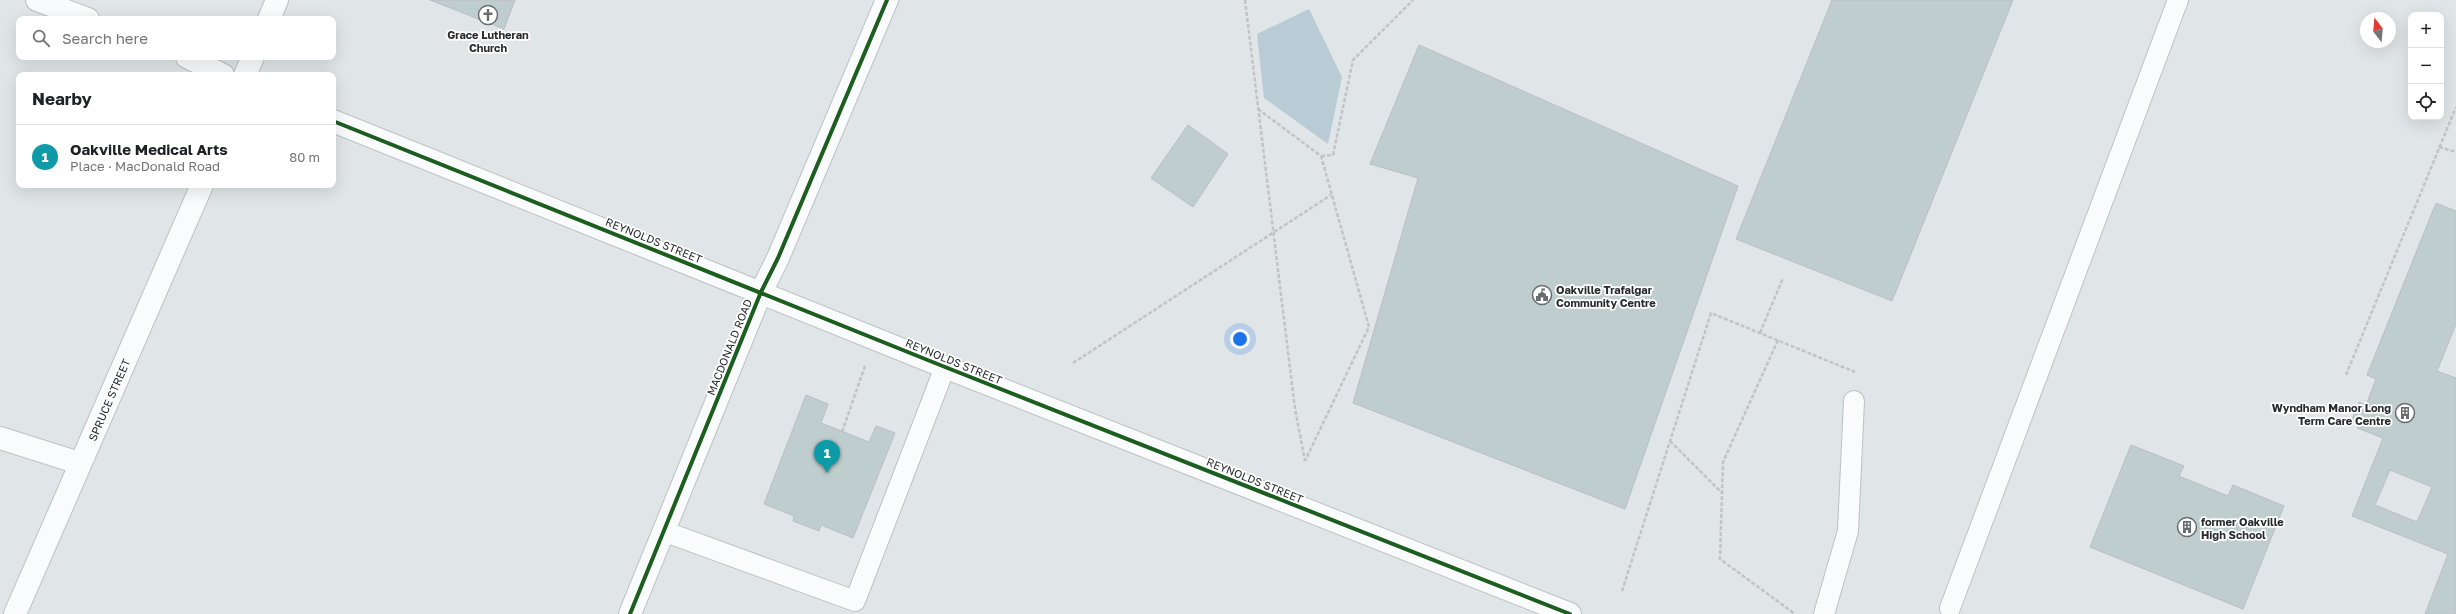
<!DOCTYPE html>
<html lang="en">
<head>
<meta charset="utf-8">
<style>
	:root { --surface:#fff; --page:#f6f6f6; --text:#202124; --muted:#757577; --line:#e0e0e0; --accent:#686d6f }
	body { margin:0; font-family:"Golos Text",sans-serif; background:var(--page); color:var(--text) }
	.controls { position:absolute; right:12px; top:12px; display:grid; overflow:hidden; border-radius:8px; box-shadow:0 4px 16px #0002 }
	.controls button { width:36px; height:36px; display:grid; place-items:center; padding:0; border:0; border-bottom:1px solid var(--line); background:var(--surface); color:var(--text); font:20px sans-serif }
	.compass { position:absolute; left:2360px; top:12px; width:36px; height:36px; border-radius:50%; background:var(--surface); box-shadow:0 4px 16px #0002; rotate:344deg }
	.you { position:absolute; left:1240px; top:339px; width:14px; height:14px; margin:-10px; border:3px solid #fff; border-radius:50%; background:#1a73e8; box-shadow:0 0 0 6px #1a73e833 }
	.badge { display:grid; place-items:center; width:26px; height:26px; border-radius:50%; background:var(--accent); color:#fff; font-size:13px; font-weight:700 }
	.pin { position:absolute; translate:-50% -33px; filter:drop-shadow(0 1px 2px #0008) }
	.pin::after { content:''; position:absolute; top:21px; width:14px; height:12px; background:inherit; clip-path:polygon(0 0,100% 0,50% 100%) }
	.list { margin:0; padding:0; list-style:none }
	h2 { display:flex; justify-content:space-between; align-items:center; height:52px; margin:0; padding:0 16px; font-size:17px }
	h2 small { font-size:13px; font-weight:400; color:var(--muted) }
	.list li { display:grid; grid-template-columns:26px 1fr auto; gap:12px; align-items:center; box-sizing:border-box; height:64px; padding:0 16px; border-top:1px solid var(--line) }
	.list b { display:block; font-size:15px; white-space:nowrap }
	.list p { margin:0; font-size:13px; white-space:nowrap; color:var(--muted) }
	.list em { font-size:13px; font-style:normal; color:var(--muted) }
	.icon { flex:none; width:22px; height:22px; fill:none; stroke:currentColor; stroke-width:2; stroke-linecap:round; stroke-linejoin:round }
	.map { position:relative; flex:none; width:2456px; height:614px; overflow:hidden }
	.search { position:absolute; background:var(--surface); box-shadow:0 4px 16px #0002; left:16px; top:16px; width:320px; height:44px; display:flex; align-items:center; gap:10px; box-sizing:border-box; padding:0 14px; border-radius:8px; color:var(--muted); font-size:15px }
	.panel { position:absolute; background:var(--surface); box-shadow:0 4px 16px #0002; left:16px; top:72px; width:320px; height:116px; border-radius:8px }
	.map>svg:first-child { display:block }
	.green { fill:#b9cbd5 }
	.building { fill:#c0cdcf; stroke:#babec0; fill-rule:evenodd }
	.lines { fill:none; stroke-linecap:round; stroke-linejoin:round }
	.lane-casing { stroke:#bdc1c3; stroke-width:22 }
	.street-casing { stroke:#bdc1c3; stroke-width:24 }
	.secondary-casing { stroke:#bdc1c3; stroke-width:24 }
	.path { stroke:#c2c3c4; stroke-width:2.5; stroke-dasharray:4 2; stroke-linecap:butt }
	.lane { stroke:#fafbfc; stroke-width:20 }
	.street { stroke:#fafbfc; stroke-width:22 }
	.secondary { stroke:#fafbfc; stroke-width:22 }
	.cycleway-casing { stroke:#fff; stroke-width:6 }
	.cycleway { stroke:#1b5e20; stroke-width:4 }
	.labels { text-anchor:middle; dominant-baseline:central; stroke-width:3.5; stroke-linejoin:round; paint-order:stroke }
	.poi-label { font-size:11px; font-weight:bold; fill:#282c2e; stroke:#fff; text-anchor:start }
	.street-label { font-size:11px; fill:#282c2e; stroke:#fff }
</style>
</head>
<body>
<div class="map">
<svg width="2456" height="614" viewBox="0 0 2456 614">
	<rect width="100%" height="100%" fill="#e0e5e8"/>
	<path class="green" d="M1309,9L1342,77L1328,144L1264,98L1257,34Z"/>
	<g class="building">
		<path d="M430,0H515L504,29Z"/>
		<path d="M1832,0H2013L1892,301L1736,239Z"/>
		<path d="M1419,45L1738,186L1625,509L1353,403L1418,178L1370,164Z"/>
		<path d="M1188,125L1228,154L1193,207L1151,178Z"/>
		<path d="M2436,203L2456,211V324L2437,371L2456,378V614H2425L2448,554L2352,516L2383,438L2357,428L2359,425L2351,422L2359,402L2366,405L2376,379L2367,375ZM2390,470L2432,487L2417,522L2375,505Z"/>
		<path d="M806,395L828,404L821,423L869,442L876,426L895,433L853,538L821,525L819,531L793,521L794,516L764,504Z"/>
		<path d="M2131,445L2184,466L2179,476L2228,496L2233,485L2284,506L2243,609L2090,547Z"/>
	</g>
	<g class="lines">
		<defs>
			<g id="lane">
				<path d="M663,531L855,601L945,367"/>
				<path d="M1950,608L2178,0"/>
				<path d="M1824,614L1848,531L1854,401"/>
			</g>
			<g id="street">
				<path d="M37,0L88,19"/>
				<path d="M269,19L277,0"/>
				<path d="M187,57L223,75"/>
				<path d="M245,75L253,57"/>
				<path d="M333,121L945,367L1570,614"/>
				<path d="M0,438L79,463"/>
				<path id="s1" d="M15,614L202,185"/>
			</g>
			<path id="secondary" d="M630,614L761,292L778,258L887,0"/>
		</defs>
		<use href="#lane" class="lane-casing"/>
		<use href="#street" class="street-casing"/>
		<use href="#secondary" class="secondary-casing"/>
		<g class="path">
			<path d="M1245,0L1295,409L1305,461"/>
			<path d="M1258,109L1321,156L1369,327L1305,461"/>
			<path d="M2439,147L2456,152"/>
			<path d="M1321,156L1333,155L1353,60L1413,0"/>
			<path d="M1760,333L1783,278"/>
			<path d="M1778,340L1723,462L1720,559L1795,614"/>
			<path d="M1073,363L1331,195"/>
			<path d="M2346,375L2456,107"/>
			<path d="M842,432L865,366"/>
			<path d="M1670,441L1722,493"/>
			<path d="M1622,591L1711,313L1855,372"/>
		</g>
		<use href="#lane" class="lane"/>
		<use href="#street" class="street"/>
		<use href="#secondary" class="secondary"/>
		<defs>
			<g id="cycleway">
				<path d="M333,121L945,367L1570,614"/>
				<path d="M630,614L761,292L778,258L887,0"/>
			</g>
		</defs>
		<use href="#cycleway" class="cycleway-casing"/>
		<use href="#cycleway" class="cycleway"/>
	</g>
	<defs>
		<symbol id="church-ring" viewBox="-11 -11 22 22"><circle r="9.5" fill="#fff" stroke="#686d6f" stroke-width="1.5"/><path d="M-1.2-6h2.4v3.5h3.3v2.4h-3.3V6h-2.4V-.1h-3.3v-2.4h3.3Z" fill="#686d6f"/></symbol>
		<symbol id="civic-ring" viewBox="-11 -11 22 22"><circle r="9.5" fill="#fff" stroke="#686d6f" stroke-width="1.5"/><path d="M-.6-6.5H3V-4.5H.6V-3L4-1V1h2V6H-6V1h2V-1L-.6-3ZM-1.2 2.5V6h2.4V2.5Z" fill="#686d6f"/></symbol>
		<symbol id="building-ring" viewBox="-11 -11 22 22"><circle r="9.5" fill="#fff" stroke="#686d6f" stroke-width="1.5"/><path d="M-4-6H4V6H1V3H-1V6H-4ZM-2.5-4.3h1.7v1.8h-1.7ZM.8-4.3h1.7v1.8H.8ZM-2.5-1h1.7V.8h-1.7ZM.8-1h1.7V.8H.8Z" fill="#686d6f"/></symbol>
	</defs>
	<g fill-rule="evenodd">
		<use href="#church-ring" x="477" y="4" width="22" height="22"/>
		<use href="#civic-ring" x="1531" y="284" width="22" height="22"/>
		<use href="#building-ring" x="2394" y="402" width="22" height="22"/>
		<use href="#building-ring" x="2176" y="516" width="22" height="22"/>
	</g>
	<g class="labels">
		<g class="poi-label">
			<text x="488" y="34" text-anchor="middle">Grace Lutheran<tspan x="488" dy="13">Church</tspan></text>
			<text x="1556" y="289">Oakville Trafalgar<tspan x="1556" dy="13">Community Centre</tspan></text>
			<text x="2391" y="407" text-anchor="end">Wyndham Manor Long<tspan x="2391" dy="13">Term Care Centre</tspan></text>
			<text x="2201" y="521">former Oakville<tspan x="2201" dy="13">High School</tspan></text>
		</g>
		<g class="street-label">
			<text transform="translate(654 240) rotate(22)">REYNOLDS STREET</text>
			<text transform="translate(729 347) rotate(-68)">MACDONALD ROAD</text>
			<text transform="translate(954 361) rotate(22)">REYNOLDS STREET</text>
			<text stroke="none"><textPath href="#s1" startOffset="234">SPRUCE STREET</textPath></text>
			<text transform="translate(1255 480) rotate(22)">REYNOLDS STREET</text>
		</g>
	</g>
</svg>
<div class="controls">
<button>+</button>
<button>−</button>
<button><svg class="icon" aria-label="locate" viewBox="0 0 24 24"><circle cx="12" cy="12" r="6"/><path d="M12 2v4M12 18v4M2 12h4M18 12h4"/></svg></button>
</div>
<svg class="compass" viewBox="-18 -18 36 36"><path d="M0-13l5 13h-10z" fill="#e53935"/><path d="M0 13l5-13h-10z" fill="#757577"/></svg>
<div class="you"></div>
<div class="pin badge" style="left:827px;top:473px;background:#0f9aa8">1</div>
<div class="search"><svg class="icon" aria-label="search" viewBox="0 0 24 24"><circle cx="10" cy="10" r="6"/><path d="M15 15l6 6"/></svg>Search here</div>
<section class="panel">
<h2>Nearby<small></small></h2>
<ul class="list">
<li><span class="badge" style="background:#0f9aa8">1</span><div><b>Oakville Medical Arts</b><p>Place · MacDonald Road</p></div><em>80 m</em></li>
</ul>
</section>
</div>
</body>
</html>
